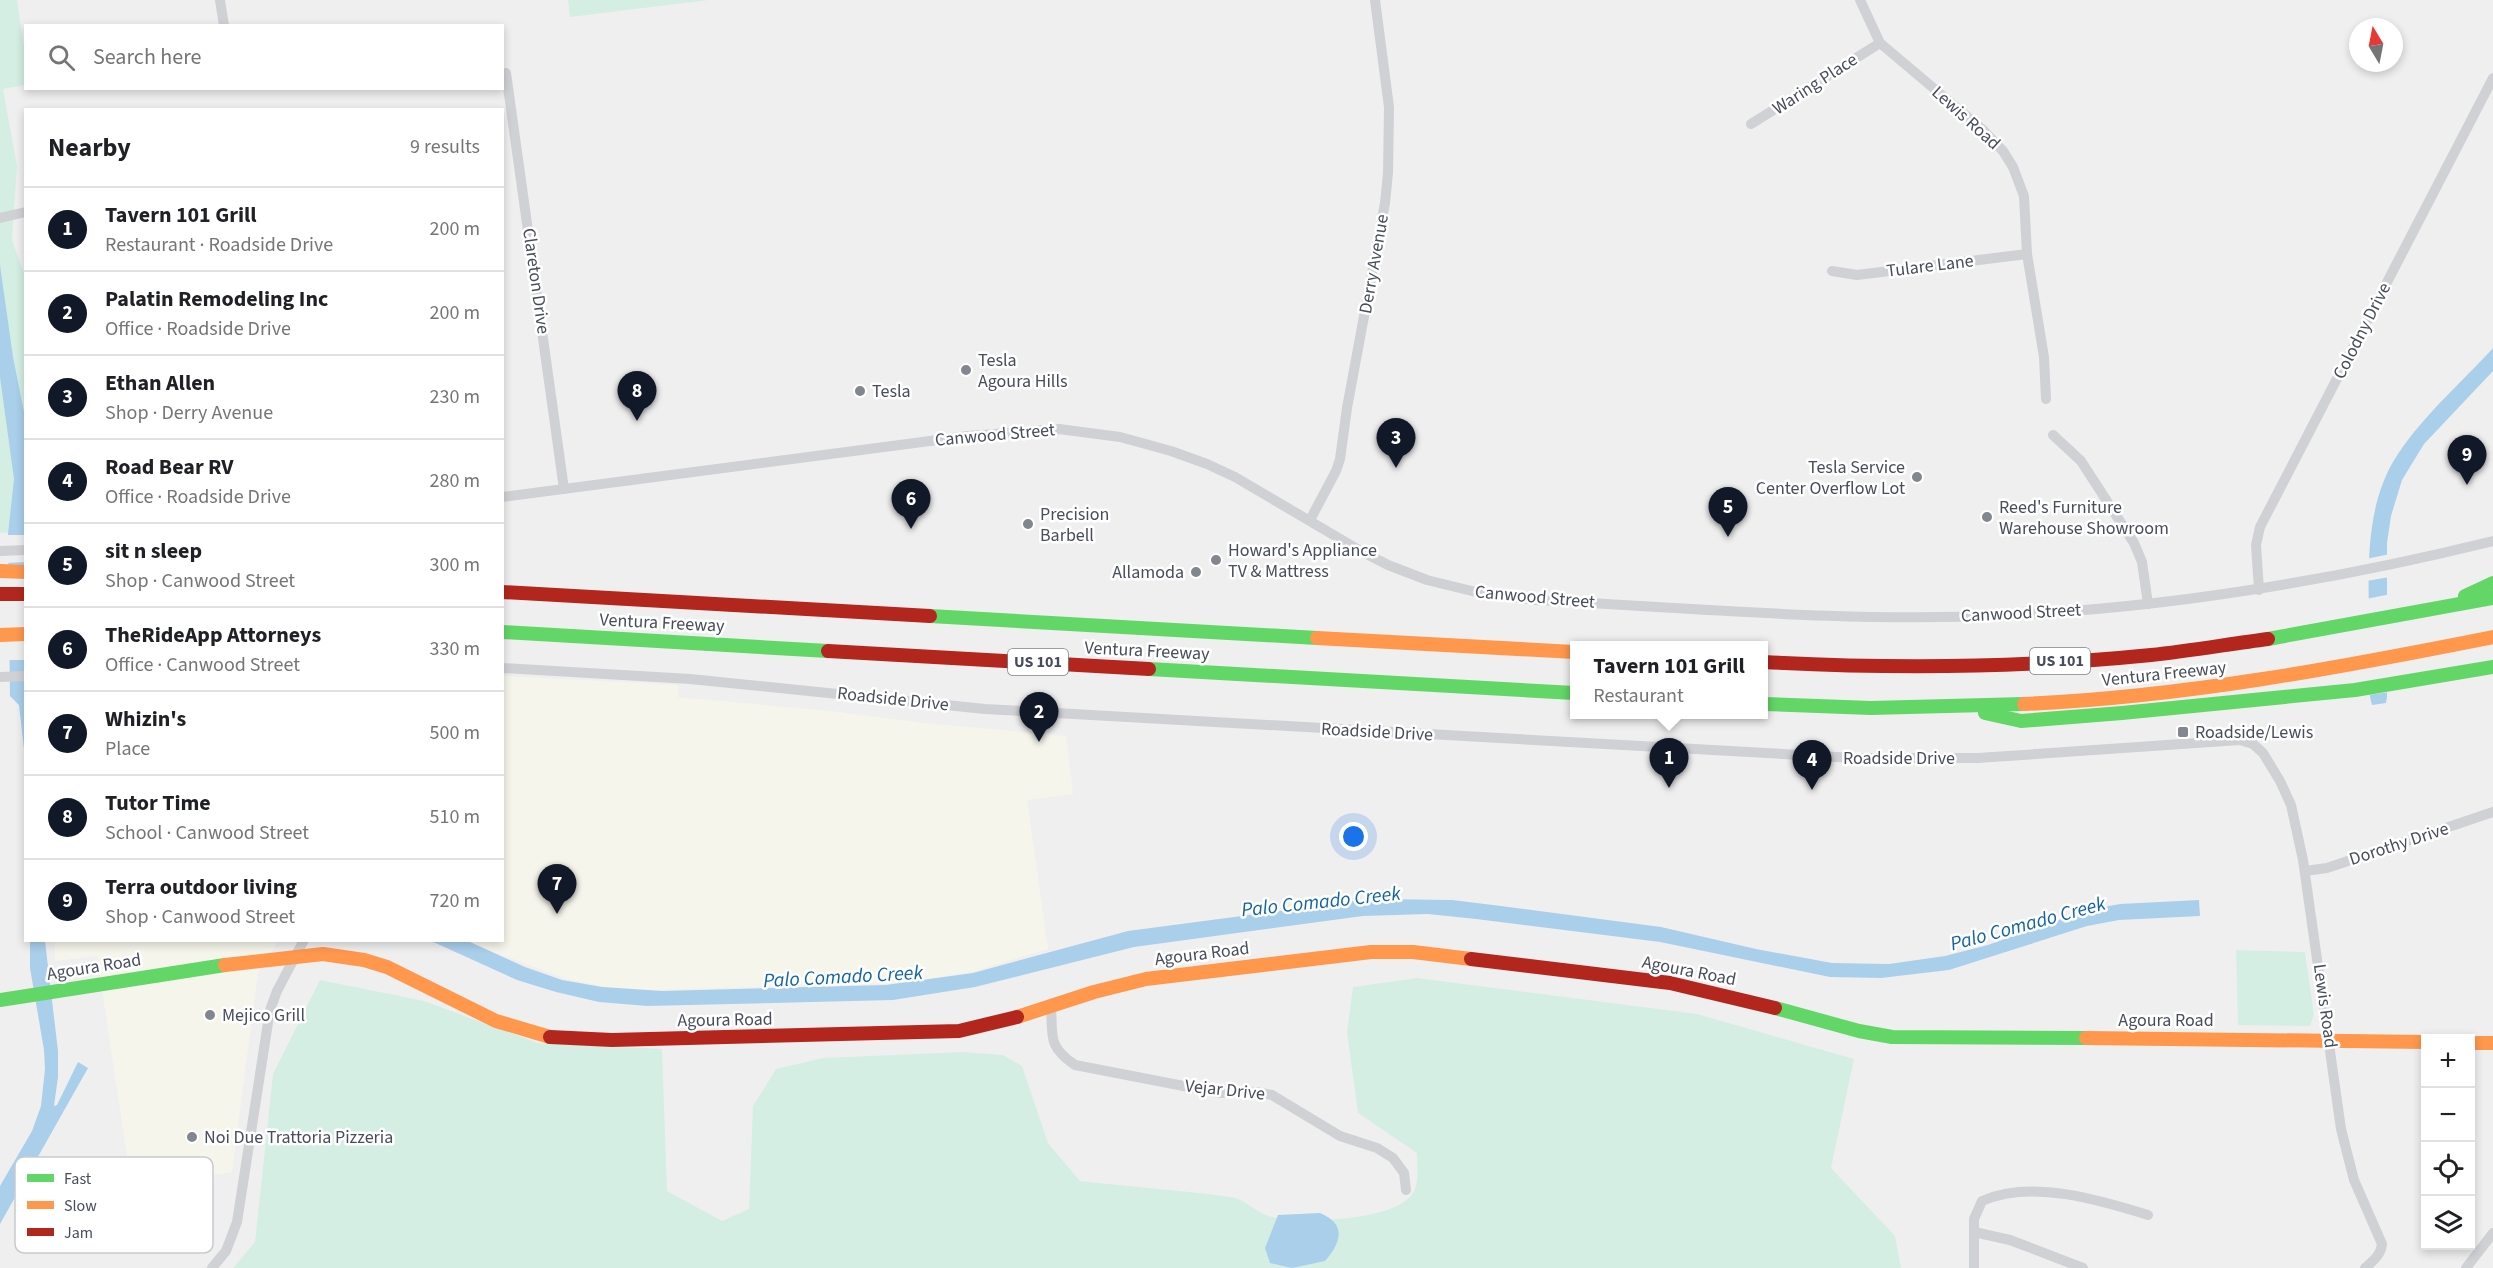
<!DOCTYPE html>
<html lang="en">
<head>
<meta charset="utf-8">
<style>
	:root { --surface:#fff; --page:#f6f6f6; --text:#202124; --muted:#757577; --line:#e0e0e0; --accent:#111827 }
	body { margin:0; font-family:"Source Sans 3",sans-serif; background:var(--page); color:var(--text) }
	.controls { position:absolute; right:18px; bottom:18px; display:grid; overflow:hidden; border-radius:0px; box-shadow:0 3px 9px #0003 }
	.controls button { width:54px; height:54px; display:grid; place-items:center; padding:0; border:0; border-bottom:2px solid var(--line); background:var(--surface); color:var(--text); font:30px sans-serif }
	.compass { position:absolute; left:2349px; top:18px; width:54px; height:54px; border-radius:50%; background:var(--surface); box-shadow:0 3px 9px #0003; rotate:350deg }
	.you { position:absolute; left:1354px; top:837px; width:21px; height:21px; margin:-15px; border:4px solid #fff; border-radius:50%; background:#1a73e8; box-shadow:0 0 0 9px #1a73e833 }
	.badge { display:grid; place-items:center; width:39px; height:39px; border-radius:50%; background:var(--accent); color:#fff; font-size:20px; font-weight:700 }
	.pin { position:absolute; translate:-50% -50px; filter:drop-shadow(0 2px 3px #0008) }
	.pin::after { content:''; position:absolute; top:32px; width:21px; height:18px; background:inherit; clip-path:polygon(0 0,100% 0,50% 100%) }
	.popup { position:absolute; left:1570px; top:641px; width:198px; height:78px; box-sizing:border-box; display:grid; place-content:center; border-radius:0px; background:var(--surface); filter:drop-shadow(0 2px 4px #0005); font-size:20px; white-space:nowrap; color:var(--muted) }
	.popup b { font-size:22px; color:var(--text) }
	.popup::after { content:''; position:absolute; left:50%; top:100%; margin-left:-12px; border:12px solid transparent; border-top-color:var(--surface) }
	.list { margin:0; padding:0; list-style:none }
	h2 { display:flex; justify-content:space-between; align-items:center; height:78px; margin:0; padding:0 24px; font-size:26px }
	h2 small { font-size:20px; font-weight:400; color:var(--muted) }
	.list li { display:grid; grid-template-columns:39px 1fr auto; gap:18px; align-items:center; box-sizing:border-box; height:84px; padding:0 24px; border-top:2px solid var(--line) }
	.list b { display:block; font-size:22px; white-space:nowrap }
	.list p { margin:0; font-size:20px; white-space:nowrap; color:var(--muted) }
	.list em { font-size:20px; font-style:normal; color:var(--muted) }
	.icon { flex:none; width:33px; height:33px; fill:none; stroke:currentColor; stroke-width:2; stroke-linecap:round; stroke-linejoin:round }
	.map { position:relative; flex:none; width:2493px; height:1268px; overflow:hidden }
	.search { position:absolute; background:var(--surface); box-shadow:0 3px 9px #0003; left:24px; top:24px; width:480px; height:66px; display:flex; align-items:center; gap:15px; box-sizing:border-box; padding:0 21px; border-radius:0px; color:var(--muted); font-size:22px }
	.panel { position:absolute; background:var(--surface); box-shadow:0 3px 9px #0003; left:24px; top:108px; width:480px; height:834px; border-radius:0px }
	.map>svg:first-child { display:block }
	.commercial { fill:#f6f5eb }
	.green { fill:#d4eee4 }
	.water { fill:#aacfeb }
	.pier { fill:#f0efef }
	.lines { fill:none; stroke-linecap:round; stroke-linejoin:round }
	.street { stroke:#d0d1d5; stroke-width:10 }
	.fast { stroke:#63d668; stroke-width:14 }
	.slow { stroke:#ff974d; stroke-width:14 }
	.jam { stroke:#b3261e; stroke-width:14 }
	.poi-dot { fill:#82868f; stroke:#fff; stroke-width:2 }
	.labels { text-anchor:middle; dominant-baseline:central; stroke-width:5; stroke-linejoin:round; paint-order:stroke }
	.shield { fill:#fff; stroke:#7e828c; stroke-width:1.5 }
	.shield-label { font-size:16px; font-weight:bold; fill:#474d5b }
	.street-label { font-size:18px; fill:#474d5b; stroke:#fff }
	.poi-label { font-size:18px; fill:#474d5b; stroke:#fff; text-anchor:start }
	.water-label { font-size:20px; font-style:italic; fill:#1164a4; stroke:#fff }
	.key { fill:#fff; stroke:#c8cace; stroke-width:1.5 }
	.key-label { font-size:16px; fill:#474d5b }
</style>
</head>
<body>
<div class="map">
<svg width="2493" height="1268" viewBox="0 0 2493 1268">
	<rect width="100%" height="100%" fill="#f0efef"/>
	<g class="commercial">
		<path d="M503,676L678,685V697L839,712L924,723L1066,736L1073,794L1027,800L1048,949L971,972L900,983L650,990L606,987L567,979L464,941L502,940Z"/>
		<path d="M55,941H278L258,972L232,1172L132,1189L97,956L55,961Z"/>
	</g>
	<g class="green">
		<path d="M0,0H17L25,54V85L3,89L17,166L12,240L25,276V532L0,533Z"/>
		<path d="M568,0H709L570,17Z"/>
		<path d="M2236,950L2305,952L2314,1015L2310,1026L2238,1025Z"/>
		<path d="M1417,978L1697,1014L1854,1059L1831,1168L1895,1236L1901,1268H233L255,1242L273,1074L320,980L424,1001L538,1043L662,1049L667,1191L722,1221L749,1209L753,1106L776,1069L823,1058L963,1052L1003,1055L1022,1066L1048,1143L1080,1181C1131,1187 1181,1190 1231,1197C1246,1199 1257,1214 1272,1217C1302,1224 1387,1221 1410,1197C1420,1187 1417,1167 1417,1153L1358,1113L1347,1032L1353,987Z"/>
	</g>
	<g class="water">
		<path d="M0,265L13,357L25,417V758L19,705L10,696L8,534L14,479L0,377Z"/>
		<path d="M2493,348V371L2424,444L2402,480L2391,516L2387,543V697L2386,703L2372,705C2366,686 2369,640 2369,618C2368,564 2366,501 2398,454C2423,416 2462,382 2493,348Z"/>
		<path d="M1379,899L1452,900L1493,905L1661,927L1756,949L1832,963L1889,964L1945,956L1988,945L2087,910L2120,904L2199,900L2200,916L2119,920L2087,926L1949,970L1881,978L1830,977L1660,942L1476,919L1428,914L1363,916L1134,947L975,987L893,1000L647,1006L599,1002L556,992L517,980L431,941H468L525,967L562,980L602,987L662,991L886,985L973,973L1128,931L1354,901Z"/>
		<path d="M30,941H45L58,1051V1077L54,1106L57,1105L78,1062L88,1068L0,1224V1186L32,1131L41,1106L45,1069L44,1050L30,968Z"/>
		<path d="M1320,1213C1347,1224 1341,1243 1325,1261L1292,1268L1270,1263L1265,1248L1278,1215Z"/>
	</g>
	<g class="pier">
		<path d="M5,535H25V562L6,563Z"/>
		<path d="M2390,554V577L2366,581V559Z"/>
		<path d="M6,565L25,566V660H8Z"/>
		<path d="M2391,594L2390,692L2368,695L2366,599Z"/>
	</g>
	<g class="lines">
		<g class="street">
			<path d="M220,0L224,26"/>
			<path d="M1860,0L1880,43L1982,129L2003,151L2013,167L2024,196L2027,254L2044,357L2046,399"/>
			<path d="M506,73L564,489"/>
			<path d="M1751,124L1880,43"/>
			<path d="M0,218L26,212"/>
			<path d="M1832,271L1857,275L2027,254"/>
			<path d="M2053,435L2081,461L2134,543L2142,562L2148,604"/>
			<path d="M502,497L968,436L1059,429L1120,437L1171,451L1207,464L1235,477L1359,550L1388,565L1427,580L1480,593L1536,600C1693,608 1852,623 2010,615C2174,607 2334,580 2493,541"/>
			<path d="M1310,520L1336,471L1340,459L1347,408L1385,203L1388,173L1389,107L1375,0"/>
			<path d="M0,551L26,550"/>
			<path d="M2259,590L2256,545L2260,527L2493,78"/>
			<path d="M502,668L690,679L985,709L1854,758H1978L2240,740L2253,744L2263,753L2280,781L2291,805L2303,860L2341,1129L2354,1180L2382,1244C2381,1255 2373,1261 2365,1268"/>
			<path d="M0,677L26,676"/>
			<path d="M2305,871L2327,868L2493,812"/>
			<path d="M1051,1006C1053,1036 1047,1046 1075,1065L1220,1093L1256,1092L1272,1095L1340,1136L1377,1148L1393,1158L1404,1173L1406,1190"/>
			<path d="M1974,1232L2010,1240L2083,1268"/>
			<path d="M212,1268L226,1251L237,1222L270,1010L277,991L304,940"/>
			<path d="M1974,1268V1219L1982,1201C2031,1179 2100,1200 2148,1215"/>
			<path d="M2466,1268L2493,1233"/>
		</g>
		<g class="fast">
			<path d="M2465,596L2493,583"/>
			<path d="M930,616L1317,638"/>
			<path d="M502,632L828,651"/>
			<path d="M2268,639L2493,598"/>
			<path d="M1149,669L1574,693"/>
			<path d="M1764,704L1871,708L2024,704"/>
			<path d="M1985,713L2021,721L2122,713L2355,690L2493,667"/>
			<path d="M0,1000L225,965"/>
			<path d="M1775,1008L1859,1031L1892,1037L2086,1038"/>
		</g>
		<g class="slow">
			<path d="M0,571L26,572"/>
			<path d="M0,635L26,634"/>
			<path d="M1317,638L1574,652"/>
			<path d="M2024,704C2183,697 2337,668 2493,637"/>
			<path d="M225,965L323,954L364,960L387,967L496,1021L550,1037"/>
			<path d="M1017,1017L1094,992L1146,979L1371,952H1413L1471,959"/>
			<path d="M2086,1038L2426,1042"/>
			<path d="M2470,1043H2493"/>
		</g>
		<g class="jam">
			<path d="M502,592L930,616"/>
			<path d="M0,594H26"/>
			<path d="M828,651L1149,669"/>
			<path d="M1764,662C1893,669 2022,668 2151,655C2190,651 2229,644 2268,639"/>
			<path d="M1471,959L1670,983L1775,1008"/>
			<path d="M550,1037L612,1040L959,1031L1017,1017"/>
		</g>
	</g>
	<g class="poi-dot">
		<circle cx="966" cy="370" r="6"/>
		<circle cx="860" cy="391" r="6"/>
		<circle cx="1917" cy="477" r="6"/>
		<circle cx="1987" cy="517" r="6"/>
		<circle cx="1028" cy="524" r="6"/>
		<circle cx="1216" cy="560" r="6"/>
		<circle cx="1196" cy="572" r="6"/>
		<rect x="2177" y="726" width="12" height="12" rx="3"/>
		<circle cx="210" cy="1015" r="6"/>
		<circle cx="192" cy="1137" r="6"/>
	</g>
	<g class="labels">
		<g class="shield">
			<rect x="2030" y="648" width="60" height="26" rx="4.5"/>
			<rect x="1008" y="649" width="60" height="26" rx="4.5"/>
		</g>
		<g class="shield-label">
			<text x="2060" y="661">US 101</text>
			<text x="1038" y="662">US 101</text>
		</g>
		<g class="street-label">
			<text transform="translate(1815 84) rotate(-33)">Waring Place</text>
			<text transform="translate(1966 118) rotate(42)">Lewis Road</text>
			<text transform="translate(1374 264) rotate(-80)">Derry Avenue</text>
			<text transform="translate(1930 266) rotate(-7)">Tulare Lane</text>
			<text transform="translate(536 281) rotate(82)">Clareton Drive</text>
			<text transform="translate(2362 331) rotate(-63)">Colodny Drive</text>
			<text transform="translate(995 435) rotate(-5)">Canwood Street</text>
			<text transform="translate(1535 597) rotate(5)">Canwood Street</text>
			<text transform="translate(2021 613) rotate(-3)">Canwood Street</text>
			<text transform="translate(662 623) rotate(3)">Ventura Freeway</text>
			<text transform="translate(1147 651) rotate(3)">Ventura Freeway</text>
			<text transform="translate(2164 674) rotate(-6)">Ventura Freeway</text>
			<text transform="translate(893 699) rotate(6)">Roadside Drive</text>
			<text transform="translate(1377 732) rotate(3)">Roadside Drive</text>
			<text x="1899" y="758">Roadside Drive</text>
			<text transform="translate(2399 844) rotate(-18)">Dorothy Drive</text>
			<text transform="translate(1202 954) rotate(-7)">Agoura Road</text>
			<text transform="translate(94 967) rotate(-9)">Agoura Road</text>
			<text transform="translate(1689 971) rotate(11)">Agoura Road</text>
			<text transform="translate(2325 1006) rotate(82)">Lewis Road</text>
			<text transform="translate(725 1020) rotate(-1)">Agoura Road</text>
			<text x="2166" y="1020">Agoura Road</text>
			<text transform="translate(1225 1090) rotate(6)">Vejar Drive</text>
		</g>
		<g class="poi-label">
			<text x="978" y="360">Tesla<tspan x="978" dy="21">Agoura Hills</tspan></text>
			<text x="872" y="391">Tesla</text>
			<text x="1905" y="467" text-anchor="end">Tesla Service<tspan x="1905" dy="21">Center Overflow Lot</tspan></text>
			<text x="1999" y="507">Reed's Furniture<tspan x="1999" dy="21">Warehouse Showroom</tspan></text>
			<text x="1040" y="514">Precision<tspan x="1040" dy="21">Barbell</tspan></text>
			<text x="1228" y="550">Howard's Appliance<tspan x="1228" dy="21">TV &amp; Mattress</tspan></text>
			<text x="1184" y="572" text-anchor="end">Allamoda</text>
			<text x="2195" y="732">Roadside/Lewis</text>
			<text x="222" y="1015">Mejico Grill</text>
			<text x="204" y="1137">Noi Due Trattoria Pizzeria</text>
		</g>
		<g class="water-label">
			<text transform="translate(1321 902) rotate(-6)">Palo Comado Creek</text>
			<text transform="translate(2028 924) rotate(-15)">Palo Comado Creek</text>
			<text transform="translate(843 977) rotate(-3)">Palo Comado Creek</text>
		</g>
	</g>
	<rect x="15" y="1157" width="198" height="96" rx="9" class="key"/>
	<rect x="27" y="1174" width="27" height="8" fill="#63d668"/>
	<rect x="27" y="1201" width="27" height="8" fill="#ff974d"/>
	<rect x="27" y="1228" width="27" height="8" fill="#b3261e"/>
	<g class="key-label">
		<text x="64" y="1184">Fast</text>
		<text x="64" y="1211">Slow</text>
		<text x="64" y="1238">Jam</text>
	</g>
</svg>
<div class="controls">
<button>+</button>
<button>−</button>
<button><svg class="icon" aria-label="locate" viewBox="0 0 24 24"><circle cx="12" cy="12" r="6"/><path d="M12 2v4M12 18v4M2 12h4M18 12h4"/></svg></button>
<button><svg class="icon" aria-label="layers" viewBox="0 0 24 24"><path d="M12 4l9 5-9 5-9-5zM3 14l9 5 9-5"/></svg></button>
</div>
<svg class="compass" viewBox="-18 -18 36 36"><path d="M0-13l5 13h-10z" fill="#e53935"/><path d="M0 13l5-13h-10z" fill="#757577"/></svg>
<div class="you"></div>
<div class="pin badge" style="left:1669px;top:788px">1</div>
<div class="popup"><b>Tavern 101 Grill</b>Restaurant</div>
<div class="pin badge" style="left:1039px;top:742px">2</div>
<div class="pin badge" style="left:1396px;top:468px">3</div>
<div class="pin badge" style="left:1812px;top:790px">4</div>
<div class="pin badge" style="left:1728px;top:537px">5</div>
<div class="pin badge" style="left:911px;top:529px">6</div>
<div class="pin badge" style="left:557px;top:914px">7</div>
<div class="pin badge" style="left:637px;top:421px">8</div>
<div class="pin badge" style="left:2467px;top:485px">9</div>
<div class="search"><svg class="icon" aria-label="search" viewBox="0 0 24 24"><circle cx="10" cy="10" r="6"/><path d="M15 15l6 6"/></svg>Search here</div>
<section class="panel">
<h2>Nearby<small>9 results</small></h2>
<ul class="list">
<li><span class="badge">1</span><div><b>Tavern 101 Grill</b><p>Restaurant · Roadside Drive</p></div><em>200 m</em></li>
<li><span class="badge">2</span><div><b>Palatin Remodeling Inc</b><p>Office · Roadside Drive</p></div><em>200 m</em></li>
<li><span class="badge">3</span><div><b>Ethan Allen</b><p>Shop · Derry Avenue</p></div><em>230 m</em></li>
<li><span class="badge">4</span><div><b>Road Bear RV</b><p>Office · Roadside Drive</p></div><em>280 m</em></li>
<li><span class="badge">5</span><div><b>sit n sleep</b><p>Shop · Canwood Street</p></div><em>300 m</em></li>
<li><span class="badge">6</span><div><b>TheRideApp Attorneys</b><p>Office · Canwood Street</p></div><em>330 m</em></li>
<li><span class="badge">7</span><div><b>Whizin's</b><p>Place</p></div><em>500 m</em></li>
<li><span class="badge">8</span><div><b>Tutor Time</b><p>School · Canwood Street</p></div><em>510 m</em></li>
<li><span class="badge">9</span><div><b>Terra outdoor living</b><p>Shop · Canwood Street</p></div><em>720 m</em></li>
</ul>
</section>
</div>
</body>
</html>
